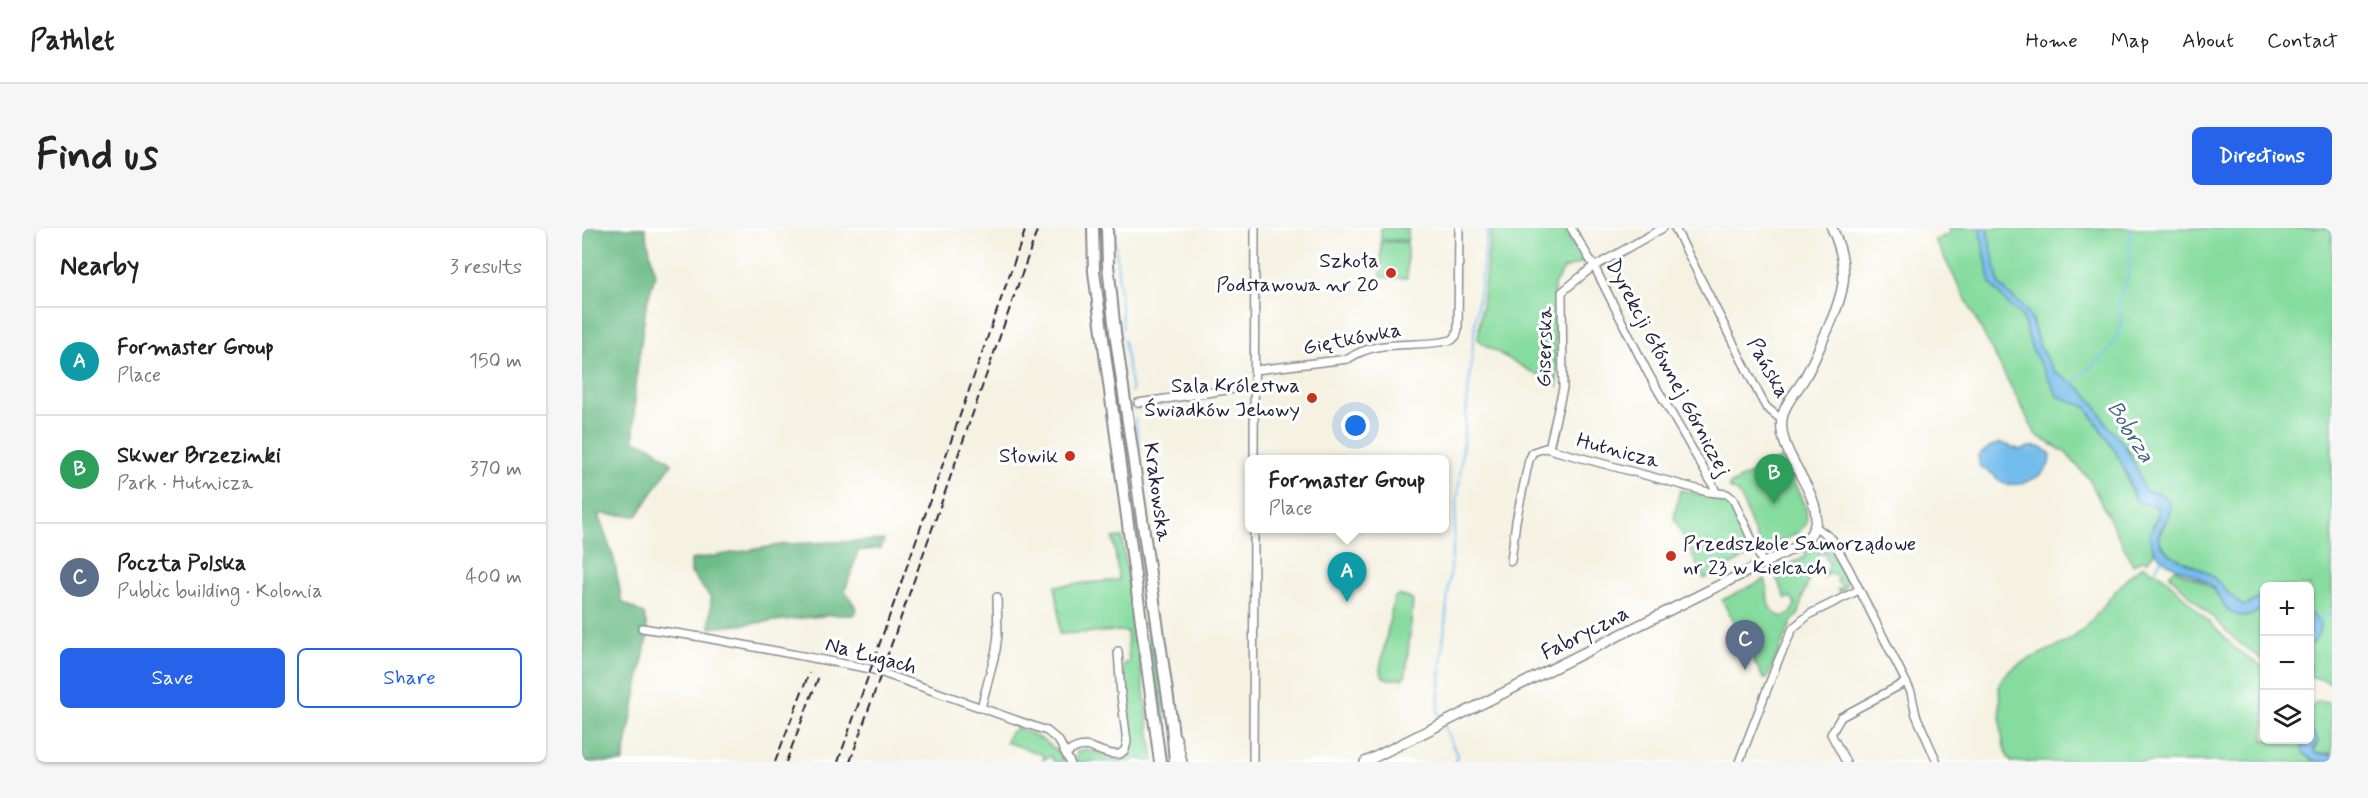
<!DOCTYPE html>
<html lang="en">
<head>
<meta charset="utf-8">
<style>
	:root { --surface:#fff; --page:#f6f6f6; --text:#222; --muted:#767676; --line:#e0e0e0; --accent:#2563eb }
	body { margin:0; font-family:Mynerve,sans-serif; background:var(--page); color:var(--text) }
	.controls { position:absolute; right:18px; bottom:18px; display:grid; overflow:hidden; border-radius:9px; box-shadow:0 2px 4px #0004 }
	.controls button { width:54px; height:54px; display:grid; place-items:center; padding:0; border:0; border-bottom:2px solid var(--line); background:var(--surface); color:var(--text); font:30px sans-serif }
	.you { position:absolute; left:774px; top:198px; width:21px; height:21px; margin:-15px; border:4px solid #fff; border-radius:50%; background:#1a73e8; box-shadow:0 0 0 9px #1a73e833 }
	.badge { display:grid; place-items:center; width:39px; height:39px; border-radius:50%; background:var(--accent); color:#fff; font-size:20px; font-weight:700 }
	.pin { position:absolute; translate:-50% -50px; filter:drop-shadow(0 2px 3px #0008) }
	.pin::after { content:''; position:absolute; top:32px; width:21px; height:18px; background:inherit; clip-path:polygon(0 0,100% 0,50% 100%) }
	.popup { position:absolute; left:663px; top:227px; width:204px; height:78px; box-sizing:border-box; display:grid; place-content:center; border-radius:9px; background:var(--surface); filter:drop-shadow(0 2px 4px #0005); font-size:20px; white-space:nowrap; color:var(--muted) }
	.popup b { font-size:22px; color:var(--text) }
	.popup::after { content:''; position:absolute; left:50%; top:100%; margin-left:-12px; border:12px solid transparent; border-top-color:var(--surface) }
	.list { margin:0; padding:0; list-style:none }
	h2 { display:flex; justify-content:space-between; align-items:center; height:78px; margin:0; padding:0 24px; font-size:26px }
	h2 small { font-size:20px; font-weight:400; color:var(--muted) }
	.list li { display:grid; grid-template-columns:39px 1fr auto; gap:18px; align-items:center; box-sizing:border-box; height:108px; padding:0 24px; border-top:2px solid var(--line) }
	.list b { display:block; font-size:22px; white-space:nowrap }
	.list p { margin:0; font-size:20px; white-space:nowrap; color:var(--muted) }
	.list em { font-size:20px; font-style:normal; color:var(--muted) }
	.actions { display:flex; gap:12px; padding:18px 24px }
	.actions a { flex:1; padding:14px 0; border:2px solid var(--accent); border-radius:9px; text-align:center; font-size:21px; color:var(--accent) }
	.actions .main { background:var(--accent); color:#fff }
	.icon { flex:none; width:33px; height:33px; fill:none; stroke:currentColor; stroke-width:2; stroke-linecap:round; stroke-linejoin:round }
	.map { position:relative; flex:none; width:1750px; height:534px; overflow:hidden; border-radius:9px }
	header { display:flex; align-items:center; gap:36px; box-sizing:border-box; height:84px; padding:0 30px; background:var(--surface); border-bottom:2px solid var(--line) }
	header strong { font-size:28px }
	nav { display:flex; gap:33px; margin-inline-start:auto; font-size:21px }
	.intro { display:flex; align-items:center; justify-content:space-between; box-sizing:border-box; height:144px; padding:0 36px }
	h1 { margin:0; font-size:42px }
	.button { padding:15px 27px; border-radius:9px; background:var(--accent); color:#fff; font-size:21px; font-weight:700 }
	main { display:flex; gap:36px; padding:0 36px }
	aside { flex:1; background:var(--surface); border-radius:9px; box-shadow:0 2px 4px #0004 }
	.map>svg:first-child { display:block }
	.green { fill:#86dc9f; stroke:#547f6d; stroke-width:1.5 }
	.forest { fill:#6cbc86; stroke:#476f60; stroke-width:1.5 }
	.water { fill:#73bdec; stroke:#4a7094; stroke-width:1.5 }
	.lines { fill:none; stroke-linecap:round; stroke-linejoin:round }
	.stream { stroke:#73bdec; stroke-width:2 }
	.street-casing { stroke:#8c8a8e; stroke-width:10 }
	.secondary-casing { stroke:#8c8a8e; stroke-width:12 }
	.primary-casing { stroke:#8c8a8e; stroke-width:14 }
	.street { stroke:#fff; stroke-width:7 }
	.secondary { stroke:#fff; stroke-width:9 }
	.primary { stroke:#fff; stroke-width:10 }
	.rail { stroke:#22223b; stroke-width:2; stroke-dasharray:9 4.5; stroke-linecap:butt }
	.poi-dot { fill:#c8321e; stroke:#fff; stroke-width:2 }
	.labels { text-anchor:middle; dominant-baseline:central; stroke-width:6; stroke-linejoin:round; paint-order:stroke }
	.poi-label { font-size:21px; fill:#22223b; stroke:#fff; text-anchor:end }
	.street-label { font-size:21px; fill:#22223b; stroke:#fff }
	.water-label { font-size:22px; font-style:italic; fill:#426082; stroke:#fff }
</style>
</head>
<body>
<header>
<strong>Pathlet</strong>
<nav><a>Home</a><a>Map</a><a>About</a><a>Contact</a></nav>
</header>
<div class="intro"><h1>Find us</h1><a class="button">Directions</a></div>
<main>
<aside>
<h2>Nearby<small>3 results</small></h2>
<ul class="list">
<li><span class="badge" style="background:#0f9aa8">A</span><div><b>Formaster Group</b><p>Place</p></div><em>150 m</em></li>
<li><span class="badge" style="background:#2e9e5b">B</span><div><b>Skwer Brzezinki</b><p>Park · Hutnicza</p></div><em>370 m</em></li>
<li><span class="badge" style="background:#5c6f8a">C</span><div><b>Poczta Polska</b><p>Public building · Kolonia</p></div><em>400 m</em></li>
</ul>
<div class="actions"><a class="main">Save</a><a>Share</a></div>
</aside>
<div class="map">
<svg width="1750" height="534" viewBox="0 0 1750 534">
	<rect width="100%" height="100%" fill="#fff"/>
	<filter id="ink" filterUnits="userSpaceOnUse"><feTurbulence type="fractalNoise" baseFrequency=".0167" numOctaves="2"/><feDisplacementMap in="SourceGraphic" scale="12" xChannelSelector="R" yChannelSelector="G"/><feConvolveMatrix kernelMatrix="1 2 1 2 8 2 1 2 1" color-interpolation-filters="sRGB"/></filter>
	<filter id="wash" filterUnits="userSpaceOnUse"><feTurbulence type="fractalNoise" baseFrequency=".008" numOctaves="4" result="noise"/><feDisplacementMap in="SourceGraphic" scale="24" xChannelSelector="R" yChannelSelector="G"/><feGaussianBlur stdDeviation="1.35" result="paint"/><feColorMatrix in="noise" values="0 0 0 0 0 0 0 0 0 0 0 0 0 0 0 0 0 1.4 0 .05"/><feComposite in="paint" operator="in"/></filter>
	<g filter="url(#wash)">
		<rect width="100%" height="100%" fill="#f5f2e2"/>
		<g class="green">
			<path d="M514,0H520L528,105L589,534H587L578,491L525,121Z"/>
			<rect x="799" y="0" width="27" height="12"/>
			<path d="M909,0H981L1001,34L982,41L972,57L975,158L904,118L896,111Z"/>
			<path d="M1366,0H1750V455L1728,448V417L1732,415V388L1728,387V358H1682V364L1673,373L1662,378C1650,372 1640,357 1630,348C1613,335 1583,332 1576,309L1583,296L1588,278L1578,266L1562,263L1547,223L1527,201L1512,175L1499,161L1472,143L1458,120L1450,91L1440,88L1450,121L1475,166L1504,179L1539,232L1551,268L1560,276L1573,277L1577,285L1571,297V320L1573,323L1566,333L1559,332L1551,337L1507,251L1483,224L1454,207L1353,12L1368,6Z"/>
			<path d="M799,14H825V50L799,49Z"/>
			<path d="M1200,230L1224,280L1225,295L1217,304L1180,324L1159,270L1156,264L1148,261L1147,257Z"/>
			<path d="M1098,262L1147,273L1172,325L1122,351L1092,290Z"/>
			<path d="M540,309L572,534L552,530L550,534H494L495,523L504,521L542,533L548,513L541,437L547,434L545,404L537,403L477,406V383L473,358L537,352L531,310Z"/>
			<path d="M1239,315L1245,319L1238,324L1220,370L1217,386L1210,393L1185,451L1181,450L1140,372L1183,351C1189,367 1179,380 1200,389L1209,385L1213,376L1209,369L1204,371L1192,344L1223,329V322Z"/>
			<path d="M1246,321L1264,350V359L1258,365L1255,361L1258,362L1260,358L1255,354L1256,349L1246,345L1242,350L1239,346V343L1244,344L1248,336L1244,332V328L1240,326Z"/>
			<path d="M1561,338L1581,348L1655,422L1682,440V512H1726L1720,520C1725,534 1735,531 1747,534H1429C1416,517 1419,480 1417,459C1424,433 1468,425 1489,411C1515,394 1534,354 1561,338Z"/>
			<path d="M1594,341C1604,349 1617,350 1627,358C1642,369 1641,389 1666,388L1682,377V433L1658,416L1587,347Z"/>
			<path d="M816,367L828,370L831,373L824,446L820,451H806L801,449L798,441L812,370Z"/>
			<path d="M1736,473L1750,476V527L1747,525L1735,527L1732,524L1736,513L1728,500V481Z"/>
			<path d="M435,500C455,508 471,514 482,534H472L469,528L461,532L462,527L424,514L428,505Z"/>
		</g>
		<g class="forest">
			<path d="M0,0H63L73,47L64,79L53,158L52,213L67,217L90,235L55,288L16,286L32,331L40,374L62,386L66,405L41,534H0Z"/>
			<path d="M302,312L299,320L276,323L263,363L275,381L271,387H249L128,400L129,370L109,345V332L204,316Z"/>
		</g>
		<g class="water">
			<path d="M1397,0H1405L1417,56L1446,84L1458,120L1472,143L1499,161L1512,175L1528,201L1542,216L1556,243L1562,262C1568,265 1575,264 1580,267C1603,281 1572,300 1577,313C1586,332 1612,335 1627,346C1640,355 1649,371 1662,378L1673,373L1682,364V377C1676,384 1668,391 1658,388C1638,382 1639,364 1626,355C1604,340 1572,339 1567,307C1571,296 1581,288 1573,277L1560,276L1553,272L1545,246L1533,223L1504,179L1476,168L1450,121L1440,88L1427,78L1409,56Z"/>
			<path d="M1419,215L1439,222C1450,217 1461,217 1469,227C1469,248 1437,261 1420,255L1411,246L1398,239L1396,228L1409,218Z"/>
			<path d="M1728,387L1732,388L1738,397C1737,405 1735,413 1728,417Z"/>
			<path d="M1728,500L1736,513L1731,521L1733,525L1750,527V534L1733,533L1722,526L1720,520L1728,512Z"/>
		</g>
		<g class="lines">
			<g class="stream">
				<path d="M532,0L541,100"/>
				<path d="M542,112L550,164"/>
				<path d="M1489,157L1529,120L1540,97L1537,72L1546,47L1549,0"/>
				<path d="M553,191L558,223"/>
				<path d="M1572,345L1580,329"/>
				<path d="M1735,394L1750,384"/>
				<path d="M860,493L856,483L860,426L893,97L906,0"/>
				<path d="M862,498L875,527L873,534"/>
			</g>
		</g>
	</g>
	<g filter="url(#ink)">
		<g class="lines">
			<defs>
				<g id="street">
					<path d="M989,0L1012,38L1066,145L1132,259L1134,265"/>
					<path d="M1093,0L1179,170L1184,179L1200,192"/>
					<path d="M673,142L766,131C797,109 834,121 870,112L874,108L876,101L877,0"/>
					<path d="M556,175L672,158"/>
					<path d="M967,220L981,160L980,64L1008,41L1081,0"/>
					<path d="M672,232L673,0"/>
					<path d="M1234,299L1250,311L1267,341L1329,464L1334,487L1355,534"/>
					<path d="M929,333L934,293L947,232L951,224L963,220L1126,264L1145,266L1151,271L1181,336"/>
					<path d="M60,400L119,409L289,441L465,503L477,513L488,534"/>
					<path d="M399,480L414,422L416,406L415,369"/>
					<path d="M485,525C508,508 516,529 538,526L543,522L545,514L539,467L536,423"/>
					<path d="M671,534L672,300"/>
					<path d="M1157,534L1196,433L1211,400L1228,386L1277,362"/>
					<path d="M1264,534L1249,506L1259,489L1324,454"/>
				</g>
				<g id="secondary">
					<path d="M594,510L600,534"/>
					<path d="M783,534L1216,318C1267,285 1193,234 1200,191C1202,176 1215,163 1222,151C1231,136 1237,120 1244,105C1263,64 1269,42 1250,0"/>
				</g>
				<g id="primary">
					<path d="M511,0L512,44L578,534"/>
					<path d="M525,0L526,37L533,104L590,498L593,534"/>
				</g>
			</defs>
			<use href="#street" class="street-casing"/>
			<use href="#secondary" class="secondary-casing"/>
			<use href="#primary" class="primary-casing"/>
			<use href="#street" class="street"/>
			<use href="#secondary" class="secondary"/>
			<use href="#primary" class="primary"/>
			<g class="rail">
				<path d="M193,534L227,445"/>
				<path d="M204,534L237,448"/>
				<path d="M256,534L444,0"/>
				<path d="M268,534L455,3"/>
			</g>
		</g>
	</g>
	<g class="poi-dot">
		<circle cx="809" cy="45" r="6"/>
		<circle cx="730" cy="170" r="6"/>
		<circle cx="488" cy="228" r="6"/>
		<circle cx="1089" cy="328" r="6"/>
	</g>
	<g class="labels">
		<g class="poi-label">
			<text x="797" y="33">Szkoła<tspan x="797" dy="24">Podstawowa nr 20</tspan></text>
			<text x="718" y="158">Sala Królestwa<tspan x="718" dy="24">Świadków Jehowy</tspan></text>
			<text x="476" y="228">Słowik</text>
			<text x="1101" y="316" text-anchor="start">Przedszkole Samorządowe<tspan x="1101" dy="24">nr 23 w Kielcach</tspan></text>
		</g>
		<g class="street-label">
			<text transform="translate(770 111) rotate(-11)">Giętkówka</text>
			<text transform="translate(963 119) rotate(-89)">Giserska</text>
			<text transform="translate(1086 140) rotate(62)">Dyrekcji Głównej Górniczej</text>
			<text transform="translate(1186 140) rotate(61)">Pańska</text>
			<text transform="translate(1036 223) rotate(15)">Hutnicza</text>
			<text transform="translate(575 264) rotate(82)">Krakowska</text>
			<text transform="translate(1003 405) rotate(-27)">Fabryczna</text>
			<text transform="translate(289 428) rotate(15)">Na Ługach</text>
		</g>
		<g class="water-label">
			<text transform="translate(1548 204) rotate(58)">Bobrza</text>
		</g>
	</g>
</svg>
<div class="controls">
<button>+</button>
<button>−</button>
<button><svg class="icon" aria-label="layers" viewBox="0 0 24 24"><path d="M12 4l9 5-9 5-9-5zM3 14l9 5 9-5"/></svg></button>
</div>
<div class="you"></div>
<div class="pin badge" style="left:765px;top:374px;background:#0f9aa8">A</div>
<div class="popup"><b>Formaster Group</b>Place</div>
<div class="pin badge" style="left:1192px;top:276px;background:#2e9e5b">B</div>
<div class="pin badge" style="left:1163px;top:442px;background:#5c6f8a">C</div>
</div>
</main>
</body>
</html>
